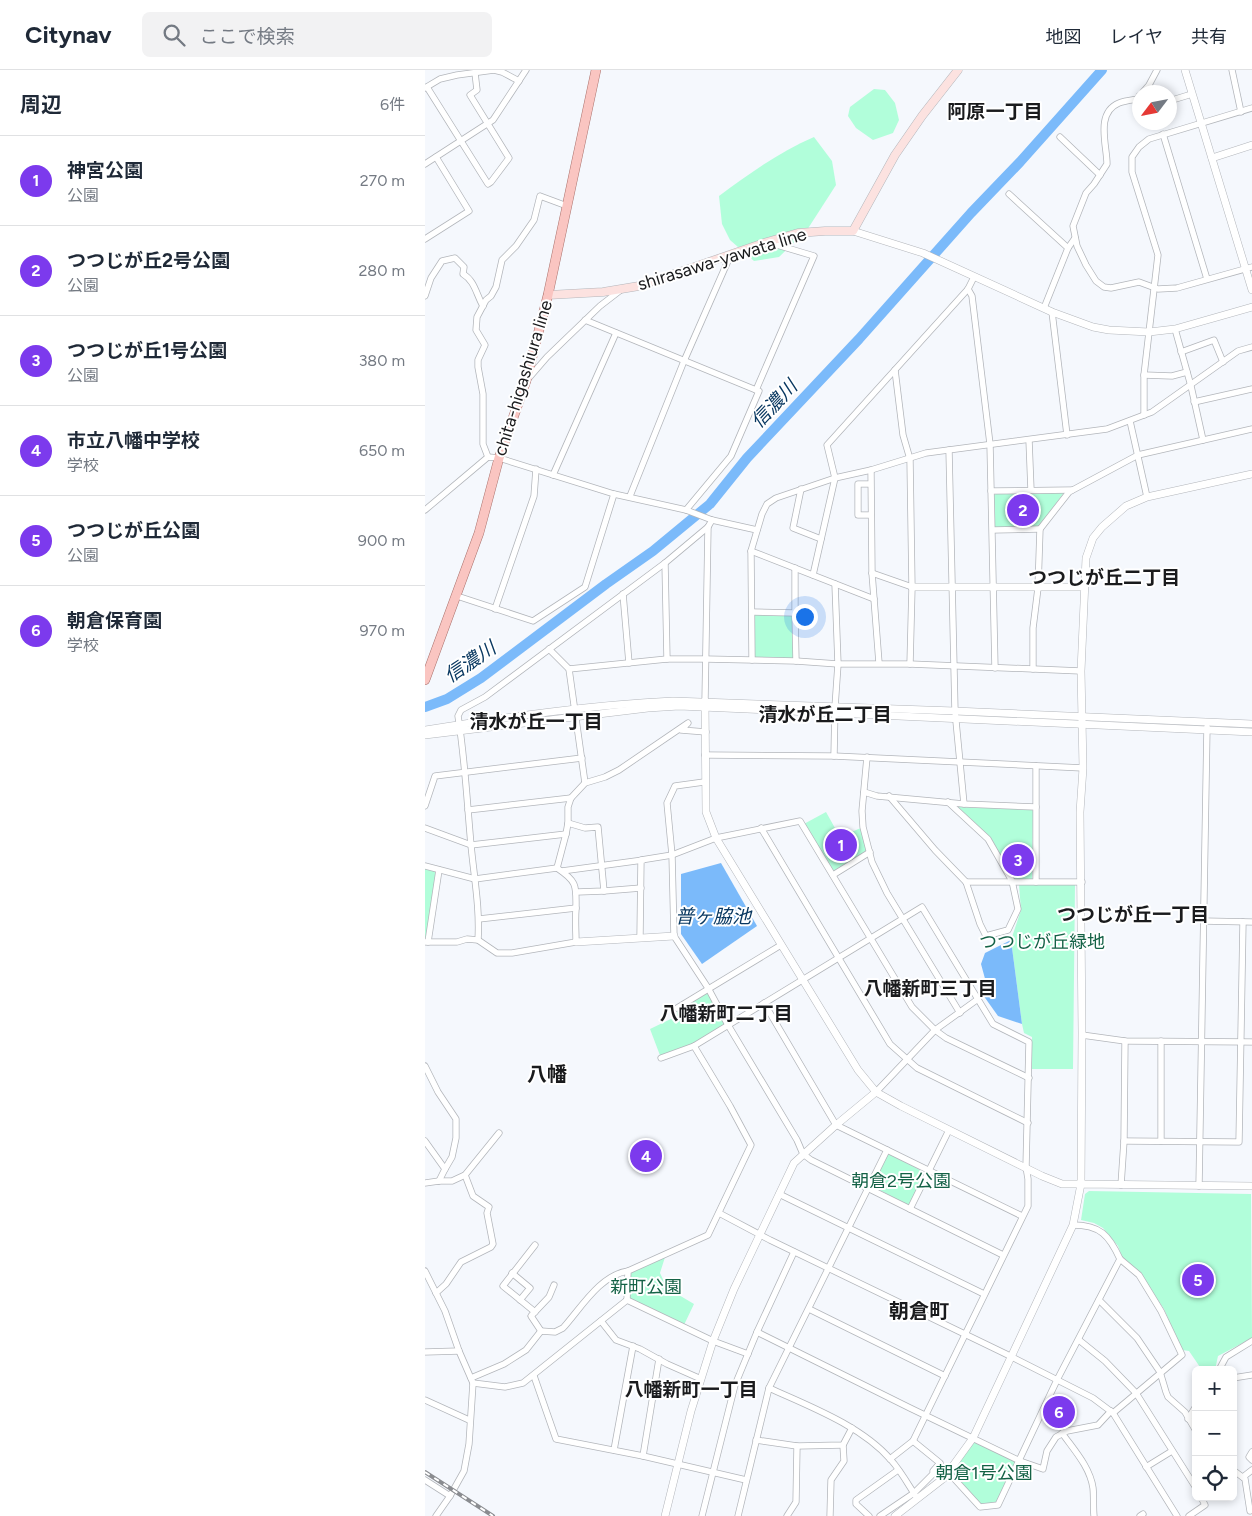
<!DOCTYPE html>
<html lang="ja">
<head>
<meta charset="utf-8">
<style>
	:root { --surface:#fff; --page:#f2f2f3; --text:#1f2937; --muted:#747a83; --line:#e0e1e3; --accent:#7c3aed }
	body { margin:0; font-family:Figtree,"Noto Sans JP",sans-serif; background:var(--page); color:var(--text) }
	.controls { position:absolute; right:15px; bottom:15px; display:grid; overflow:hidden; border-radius:8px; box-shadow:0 2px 8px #0003 }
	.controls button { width:45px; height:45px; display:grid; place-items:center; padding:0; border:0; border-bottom:1px solid var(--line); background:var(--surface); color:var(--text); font:25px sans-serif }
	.compass { position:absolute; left:707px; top:15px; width:45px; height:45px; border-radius:50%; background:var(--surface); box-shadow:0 2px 8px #0003; rotate:238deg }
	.you { position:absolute; left:379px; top:546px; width:18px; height:18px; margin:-12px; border:4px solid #fff; border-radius:50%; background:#1a73e8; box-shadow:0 0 0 8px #1a73e833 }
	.badge { display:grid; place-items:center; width:32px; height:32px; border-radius:50%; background:var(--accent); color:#fff; font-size:16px; font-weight:700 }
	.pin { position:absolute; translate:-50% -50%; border:2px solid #fff; box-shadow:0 1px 5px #0006 }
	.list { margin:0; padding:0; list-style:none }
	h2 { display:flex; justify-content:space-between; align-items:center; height:65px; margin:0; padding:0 20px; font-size:21px }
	h2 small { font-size:16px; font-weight:400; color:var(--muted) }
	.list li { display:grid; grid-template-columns:32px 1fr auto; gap:15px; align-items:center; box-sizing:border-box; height:90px; padding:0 20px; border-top:1px solid var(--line) }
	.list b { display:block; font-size:19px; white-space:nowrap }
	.list p { margin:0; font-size:16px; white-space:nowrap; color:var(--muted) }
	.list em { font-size:16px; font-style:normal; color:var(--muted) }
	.icon { flex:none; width:28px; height:28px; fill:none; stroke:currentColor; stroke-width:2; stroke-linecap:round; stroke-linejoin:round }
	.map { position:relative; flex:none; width:827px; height:1446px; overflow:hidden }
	header { display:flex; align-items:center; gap:30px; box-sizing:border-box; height:70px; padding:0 25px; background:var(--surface); border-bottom:1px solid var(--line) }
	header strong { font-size:24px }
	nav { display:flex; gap:28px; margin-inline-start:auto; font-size:18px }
	.search { width:350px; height:45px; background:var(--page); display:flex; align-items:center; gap:12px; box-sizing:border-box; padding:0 18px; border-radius:8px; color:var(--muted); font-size:19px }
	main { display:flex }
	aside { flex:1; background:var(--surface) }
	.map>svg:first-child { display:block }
	.green { fill:#b1feda }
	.water { fill:#7bbafa }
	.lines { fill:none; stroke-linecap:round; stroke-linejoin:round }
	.river { stroke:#7bbafa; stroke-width:10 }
	.minor-casing { stroke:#b3b6bb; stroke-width:7 }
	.tertiary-casing { stroke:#b3b6bb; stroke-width:8 }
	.secondary-casing { stroke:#b3b6bb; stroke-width:9 }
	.primary-casing { stroke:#a9716c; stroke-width:10 }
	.minor { stroke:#fff; stroke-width:5.5 }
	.tertiary { stroke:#fff; stroke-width:7 }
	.secondary { stroke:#fce2e0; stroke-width:8 }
	.primary { stroke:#fac5c1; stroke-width:9 }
	.rail-casing { stroke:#8a8c90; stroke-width:4 }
	.rail { stroke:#fff; stroke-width:2; stroke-dasharray:5.5; stroke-linecap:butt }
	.labels { text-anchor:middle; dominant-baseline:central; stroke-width:4; stroke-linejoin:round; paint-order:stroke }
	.street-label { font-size:18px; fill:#1a1b1d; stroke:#fff }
	.park-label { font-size:18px; fill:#146246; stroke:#fff }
	.neighbourhood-label { font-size:19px; font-weight:bold; fill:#1a1b1d; stroke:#fff }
	.water-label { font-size:19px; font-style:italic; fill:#093861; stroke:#fff }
	.quarter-label { font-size:20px; font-weight:bold; fill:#1a1b1d; stroke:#fff }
</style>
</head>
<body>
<header>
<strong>Citynav</strong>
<div class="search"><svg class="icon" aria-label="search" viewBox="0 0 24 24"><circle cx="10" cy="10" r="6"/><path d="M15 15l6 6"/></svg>ここで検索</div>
<nav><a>地図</a><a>レイヤ</a><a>共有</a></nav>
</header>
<main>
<aside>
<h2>周辺<small>6件</small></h2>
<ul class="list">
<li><span class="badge">1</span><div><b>神宮公園</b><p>公園</p></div><em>270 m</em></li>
<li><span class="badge">2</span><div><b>つつじが丘2号公園</b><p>公園</p></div><em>280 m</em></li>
<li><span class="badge">3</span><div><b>つつじが丘1号公園</b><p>公園</p></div><em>380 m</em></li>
<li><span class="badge">4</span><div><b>市立八幡中学校</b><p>学校</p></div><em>650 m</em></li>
<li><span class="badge">5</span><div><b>つつじが丘公園</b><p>公園</p></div><em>900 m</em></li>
<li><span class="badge">6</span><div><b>朝倉保育園</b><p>学校</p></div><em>970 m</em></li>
</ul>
</aside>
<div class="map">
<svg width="827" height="1446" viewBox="0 0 827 1446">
	<rect width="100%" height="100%" fill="#f5f8fd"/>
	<g class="green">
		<path d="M449,19L460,20L470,33L474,50L468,63L448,70L431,58L423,46L425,37Z"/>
		<path d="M389,67L407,91L411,115L382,160L354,187L329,191L305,170L297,154L294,126C324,104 354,82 389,67Z"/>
		<path d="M638,422V424L615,455L611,457L572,459L570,457L569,425L571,424Z"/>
		<path d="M327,542L370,543L371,591L327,590Z"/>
		<path d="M533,737L606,739L608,741L607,809L590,810L566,768Z"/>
		<path d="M401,742L415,767L438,757L445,782L408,805L377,755Z"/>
		<path d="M0,796L14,800L3,872H0Z"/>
		<path d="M594,815H650L648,999H607V967L599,963L597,954L586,870L596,840Z"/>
		<path d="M283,918L303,955L269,976L236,988L225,959L252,946V938Z"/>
		<path d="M464,1084L499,1102L485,1134L483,1136L448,1116L462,1085Z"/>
		<path d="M664,1121L826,1124L827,1268L793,1286L790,1300H777L764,1281L757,1280L739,1239L715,1203L697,1187L693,1176L678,1158L669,1153L656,1150L660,1124Z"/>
		<path d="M241,1184L235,1203L242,1218L269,1234L258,1257L202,1230L203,1201Z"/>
		<path d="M548,1368L595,1391L573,1435L555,1437L523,1402Z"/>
	</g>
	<g class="water">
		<path d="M296,793L332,856L277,894L256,864V804Z"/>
		<path d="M586,870L597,954L573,946L558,925L562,916L556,894L560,883Z"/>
	</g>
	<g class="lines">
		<path class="river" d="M0,637L22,629L56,608L181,514L228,481L285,434L322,388L434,269L546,143L595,92L677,0"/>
		<defs>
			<g id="minor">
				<path d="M807,0L816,42"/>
				<path d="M2,17L63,114L66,112L84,88L45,25L52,20L50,3"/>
				<path d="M0,18L15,9L32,5L69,0L77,2L94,11"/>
				<path d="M718,22L724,15L732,0"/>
				<path d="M714,26L713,29C707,30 699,31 694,33C670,43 682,75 682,94L669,114L661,123L648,156L652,176L661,195L671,211L679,217L686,218L714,212L733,219L752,218L827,197"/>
				<path d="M744,31L767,24"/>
				<path d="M738,64L782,209"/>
				<path d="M635,67L675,105"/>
				<path d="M0,94L68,50L101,0"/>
				<path d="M584,124L643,178"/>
				<path d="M0,169L44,141L11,87"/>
				<path d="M543,219L547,226L565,374L570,598"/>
				<path d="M0,226L6,208L17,191L30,188L39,197L38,204C50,211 51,224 58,236"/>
				<path d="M619,238L643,178L650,168"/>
				<path d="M627,242L642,365"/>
				<path d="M160,250L331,320"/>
				<path d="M750,259L766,316L778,370"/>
				<path d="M756,282L789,270L798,292"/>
				<path d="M470,300L478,365L485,389L487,517L485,594"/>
				<path d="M719,305L747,306L762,302"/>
				<path d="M103,309L122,287L175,236L197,219"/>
				<path d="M769,332L827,319"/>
				<path d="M719,345V305L733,185L707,102V87L714,77L724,69L827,38"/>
				<path d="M705,351L722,427"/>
				<path d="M604,370L606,420"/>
				<path d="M524,380L530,641L539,734"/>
				<path d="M63,387L58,374V324L53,297V290L60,275L51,260L52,247L61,230L66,226L71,217L77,190L91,176L109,150L115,126L142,136"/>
				<path d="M446,400L447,503L454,593"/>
				<path d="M128,405L191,263"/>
				<path d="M445,414H433V445H446"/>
				<path d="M376,419L368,458L396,469"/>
				<path d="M566,421L647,420"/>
				<path d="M205,426L259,291L306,184"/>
				<path d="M0,440L63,387L74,388L189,424L261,440L287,450L332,460"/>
				<path d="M261,440L306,386L334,321L331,320L389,186L342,172"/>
				<path d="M568,460L615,459"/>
				<path d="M326,481L449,529"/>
				<path d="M240,493L242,589"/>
				<path d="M370,498V543"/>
				<path d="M447,503L487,517"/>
				<path d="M388,505L410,408L402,375L543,219L549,207"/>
				<path d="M198,524L204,593"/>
				<path d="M32,526L108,551L160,517L189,424"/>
				<path d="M70,539L109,426L111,399"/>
				<path d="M327,542L370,543L371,591"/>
				<path d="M124,579L144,599L160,713"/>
				<path d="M327,590L326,481L337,444L342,434L351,428L410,408L446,400L501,383L682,359L727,342L813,281L827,277"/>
				<path d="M144,599L242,589H280L371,591L413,594H485L656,601"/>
				<path d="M608,599V558L613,518L615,459L644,422L713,385L827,359"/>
				<path d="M280,631L283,457"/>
				<path d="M280,685L409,686L658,698"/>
				<path d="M409,686L410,637L413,594L410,514"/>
				<path d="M442,687L437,741L438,757L447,792L462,823L535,943"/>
				<path d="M279,712L250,716L242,733L247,785L249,866L283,918L303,955L372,1070L378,1084L386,1090L578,1185"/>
				<path d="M439,722L452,726L539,734L611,737"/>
				<path d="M464,726L510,780L541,812L555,854L561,866L583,860L593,839L587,811L563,769L523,732"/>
				<path d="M0,736L10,706L157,688"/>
				<path d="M43,740L146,728"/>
				<path d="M143,753L160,758L173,757L179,821L152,822"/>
				<path d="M0,758L46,775L141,764"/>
				<path d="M336,758L465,974L492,998L603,1053"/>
				<path d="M0,796L50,809L132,798C153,812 151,816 151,839C150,850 151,861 151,872L87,883H72L53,870L42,869L32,872H0"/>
				<path d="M132,798L141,764L143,753V737L146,728L160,713L180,707L194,700L263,653L256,660L281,662"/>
				<path d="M137,801L218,790"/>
				<path d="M408,805L445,782"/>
				<path d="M541,812H657"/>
				<path d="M611,812V696"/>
				<path d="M179,821L216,818"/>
				<path d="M54,849L151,838"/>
				<path d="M778,851L827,852"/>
				<path d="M215,867L216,790L247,785L291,768L375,751L487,937L510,960L521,968L604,1008"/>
				<path d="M53,870C55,838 49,807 46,775C42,732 40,689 33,646L36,640L60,627L240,493L283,457L287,450"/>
				<path d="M3,872L14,800"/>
				<path d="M339,933L411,1055L597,1146"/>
				<path d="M252,938L356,875"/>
				<path d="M657,965L700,971L827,972"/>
				<path d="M236,988L269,976L497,837L568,954L604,972L601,1097L603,1109V1136L488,1371L465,1389"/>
				<path d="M0,996L13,1022L31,1049V1068L27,1087L20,1099"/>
				<path d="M451,1022L510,960L553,929"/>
				<path d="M0,1071L20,1099L14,1111"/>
				<path d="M699,1071L814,1072L818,852"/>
				<path d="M736,1071V971"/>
				<path d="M0,1113L14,1111H27L40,1105L74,1063"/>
				<path d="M696,1115L699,1071L700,971"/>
				<path d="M774,1116L782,657"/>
				<path d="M354,1124L559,1224"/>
				<path d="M485,1139L524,1060"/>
				<path d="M294,1143L345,1170L581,1284L668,1328L688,1343L752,1446"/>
				<path d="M110,1175L78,1216L110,1242"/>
				<path d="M0,1201L20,1241L34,1281L48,1313L44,1374L39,1401L25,1426L11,1446"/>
				<path d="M87,1203L105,1218L95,1230"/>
				<path d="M11,1223L21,1214L36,1192L66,1177L68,1174L62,1143L64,1137L48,1126L40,1105"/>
				<path d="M202,1230L203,1201L283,1165L326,1075L305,1036L269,976"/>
				<path d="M202,1230L288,1271L323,1284"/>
				<path d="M674,1230L712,1268L735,1302L741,1322L743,1327L760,1342L771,1361"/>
				<path d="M384,1239L520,1306"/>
				<path d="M176,1251L191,1270L215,1279L242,1294L276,1309"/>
				<path d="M116,1261L106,1246L124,1227L129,1215"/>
				<path d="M332,1262L485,1338L595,1391L618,1399L622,1381L631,1367L642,1361L673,1355L686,1341"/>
				<path d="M654,1270L680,1291L711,1323L771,1418"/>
				<path d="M0,1282L34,1281"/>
				<path d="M794,1300L801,1287L827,1271"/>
				<path d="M109,1306L131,1369L218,1386L321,1410"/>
				<path d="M46,1308L79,1294L101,1280L116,1261L130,1262L138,1258C156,1238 175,1205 203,1201"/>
				<path d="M808,1308L827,1305"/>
				<path d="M48,1313L80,1317L98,1313L202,1230"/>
				<path d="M344,1318C384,1336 437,1356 466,1390C476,1401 484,1416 492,1428"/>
				<path d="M0,1330L44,1350"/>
				<path d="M688,1343L757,1285L736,1241L714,1205L695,1189"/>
				<path d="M763,1349L771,1336"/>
				<path d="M637,1363C649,1380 665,1397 668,1418C669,1427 668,1437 669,1446"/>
				<path d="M331,1370L372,1376L418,1375L427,1358"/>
				<path d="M189,1380L208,1276"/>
				<path d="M827,1382L824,1387L827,1390"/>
				<path d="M218,1386L234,1289"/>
				<path d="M721,1397L747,1381"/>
				<path d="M808,1400L820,1409L825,1441"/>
				<path d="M523,1402L555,1437L573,1435L632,1310L695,1189C684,1165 675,1155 648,1155"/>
				<path d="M818,1407L827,1400"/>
				<path d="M0,1410L25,1426"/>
				<path d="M277,1446L310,1315L332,1262L369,1182"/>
				<path d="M313,1446L344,1318L462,1080"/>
				<path d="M362,1446L371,1432L372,1376"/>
				<path d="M405,1446L406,1410L419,1391L418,1375"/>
				<path d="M444,1446L431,1434V1430L473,1400"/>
				<path d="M455,1446L489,1423L508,1404V1401L515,1393L488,1371"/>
				<path d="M715,1446L718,1444"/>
				<path d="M764,1446L780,1435L776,1427"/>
			</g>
			<g id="tertiary">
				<path d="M760,0L827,220"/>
				<path d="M787,88L827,75"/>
				<path d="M428,161L498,183L627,242L668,257L684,260L724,262L750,259L827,237"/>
				<path d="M487,517H659"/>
				<path d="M280,631L281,742L291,768L433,1000L451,1022L476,1036L617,1106L637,1114H656L657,963L655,742L658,698L656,601L661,488L668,468L677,457L701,436L722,427L827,404"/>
				<path d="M0,660C82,647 165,635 248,631L530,641L827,654"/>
				<path d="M0,665L223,638L254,636L827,662"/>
				<path d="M151,872L249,866"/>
				<path d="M240,1446L266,1341L288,1271L309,1219L369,1093L411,1055L451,1022"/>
				<path d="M470,1446L519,1408L548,1368L648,1155L656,1114L827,1116"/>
			</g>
			<path id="secondary" d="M123,225L178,222L214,216L342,172L373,163L400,161H428L470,85L497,46L533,0"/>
			<path id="primary" d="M0,610L54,463L74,388L101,311L123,225L171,0"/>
		</defs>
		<use href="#minor" class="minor-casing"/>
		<use href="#tertiary" class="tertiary-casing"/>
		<use href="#secondary" class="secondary-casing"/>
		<use href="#primary" class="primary-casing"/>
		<use href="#minor" class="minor"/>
		<use href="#tertiary" class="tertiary"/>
		<use href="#secondary" class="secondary"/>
		<use href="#primary" class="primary"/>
		<defs>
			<path id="rail" d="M0,1402L68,1446"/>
		</defs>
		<use href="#rail" class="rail-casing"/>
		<use href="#rail" class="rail"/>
	</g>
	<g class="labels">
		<g class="street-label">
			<text transform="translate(297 189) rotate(-17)">shirasawa-yawata line</text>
			<text transform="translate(98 308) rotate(-73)">chita-higashiura line</text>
		</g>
		<g class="park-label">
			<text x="617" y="872">つつじが丘緑地</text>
			<text x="476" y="1111">朝倉2号公園</text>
			<text x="221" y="1217">新町公園</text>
			<text x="559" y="1403">朝倉1号公園</text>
		</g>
		<g class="neighbourhood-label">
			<text x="570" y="41">阿原一丁目</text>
			<text x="679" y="507">つつじが丘二丁目</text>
			<text x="400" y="644">清水が丘二丁目</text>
			<text x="111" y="651">清水が丘一丁目</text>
			<text x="708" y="844">つつじが丘一丁目</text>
			<text x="505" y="918">八幡新町三丁目</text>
			<text x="301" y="943">八幡新町二丁目</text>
			<text x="266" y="1319">八幡新町一丁目</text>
		</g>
		<g class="water-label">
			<text transform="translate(349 334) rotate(-47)">信濃川</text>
			<text transform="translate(45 592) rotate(-34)">信濃川</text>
			<text x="288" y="846">普ヶ脇池</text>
		</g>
		<g class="quarter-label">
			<text x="122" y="1004">八幡</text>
			<text x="494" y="1241">朝倉町</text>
		</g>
	</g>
</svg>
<div class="controls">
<button>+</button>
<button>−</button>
<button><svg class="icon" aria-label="locate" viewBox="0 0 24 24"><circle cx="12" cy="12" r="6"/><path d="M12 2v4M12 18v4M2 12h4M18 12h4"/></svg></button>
</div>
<svg class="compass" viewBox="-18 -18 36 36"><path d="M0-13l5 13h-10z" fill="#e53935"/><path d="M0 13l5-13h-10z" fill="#747a83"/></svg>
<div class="you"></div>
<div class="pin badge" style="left:416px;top:775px">1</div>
<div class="pin badge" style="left:598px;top:440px">2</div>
<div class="pin badge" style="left:593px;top:790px">3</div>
<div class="pin badge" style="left:221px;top:1086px">4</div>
<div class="pin badge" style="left:773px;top:1210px">5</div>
<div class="pin badge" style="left:634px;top:1342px">6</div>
</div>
</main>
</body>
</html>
